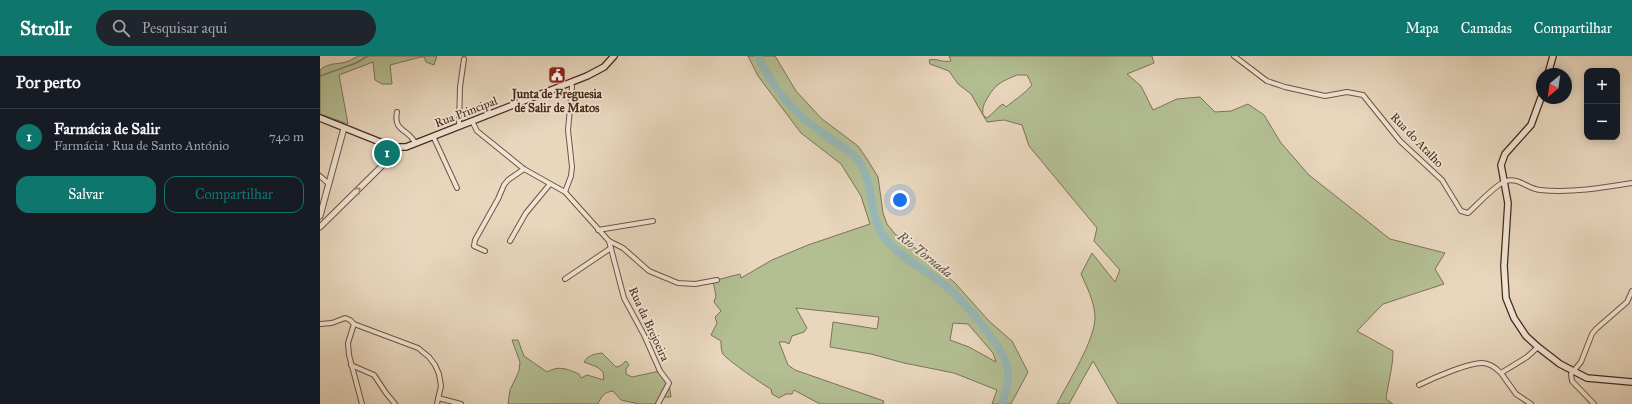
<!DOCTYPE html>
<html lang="pt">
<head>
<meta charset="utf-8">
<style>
	:root { --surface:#171b24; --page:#20242c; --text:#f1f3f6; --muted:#9ea1a6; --line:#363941; --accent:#0f766e }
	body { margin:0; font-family:"IM FELL Great Primer",serif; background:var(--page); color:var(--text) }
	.controls { position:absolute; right:12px; top:12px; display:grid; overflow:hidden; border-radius:8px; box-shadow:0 2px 10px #0003 }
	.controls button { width:36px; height:36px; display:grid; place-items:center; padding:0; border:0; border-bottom:1px solid var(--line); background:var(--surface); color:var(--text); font:20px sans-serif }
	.compass { position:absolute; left:1216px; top:12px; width:36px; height:36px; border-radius:50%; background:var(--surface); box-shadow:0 2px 10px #0003; rotate:209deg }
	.you { position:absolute; left:580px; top:144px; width:14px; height:14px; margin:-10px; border:3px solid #fff; border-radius:50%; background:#1a73e8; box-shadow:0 0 0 6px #1a73e833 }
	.badge { display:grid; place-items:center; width:26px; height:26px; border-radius:50%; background:var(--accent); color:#fff; font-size:13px; font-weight:700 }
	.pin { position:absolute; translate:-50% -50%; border:2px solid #fff; box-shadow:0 1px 4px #0006 }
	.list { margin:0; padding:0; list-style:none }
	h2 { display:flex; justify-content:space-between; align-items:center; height:52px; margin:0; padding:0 16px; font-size:17px }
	h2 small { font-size:13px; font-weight:400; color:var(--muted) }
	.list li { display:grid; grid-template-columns:26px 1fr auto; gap:12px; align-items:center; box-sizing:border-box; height:56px; padding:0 16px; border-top:1px solid var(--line) }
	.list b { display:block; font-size:15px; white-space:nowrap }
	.list p { margin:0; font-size:13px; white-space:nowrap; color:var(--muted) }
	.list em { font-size:13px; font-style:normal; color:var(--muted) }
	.actions { display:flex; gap:8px; padding:12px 16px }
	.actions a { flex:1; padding:9px 0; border:1px solid var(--accent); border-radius:12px; text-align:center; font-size:14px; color:var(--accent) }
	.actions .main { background:var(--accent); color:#fff }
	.icon { flex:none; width:22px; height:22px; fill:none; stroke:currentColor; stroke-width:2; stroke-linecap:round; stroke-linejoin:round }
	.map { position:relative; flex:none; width:1312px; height:348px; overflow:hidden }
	header { display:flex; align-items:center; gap:24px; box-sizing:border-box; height:56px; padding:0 20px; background:var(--accent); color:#fff }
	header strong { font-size:19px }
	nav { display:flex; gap:22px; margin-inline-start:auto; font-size:14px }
	.search { width:280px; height:36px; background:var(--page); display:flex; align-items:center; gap:10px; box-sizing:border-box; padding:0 14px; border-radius:22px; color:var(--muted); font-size:15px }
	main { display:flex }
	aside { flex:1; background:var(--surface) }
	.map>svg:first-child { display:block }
	.green { fill:#b3be93; stroke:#7e7356; fill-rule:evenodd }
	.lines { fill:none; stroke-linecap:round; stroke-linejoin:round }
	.stream { stroke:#787e77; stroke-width:1.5 }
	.river { stroke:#98b8b6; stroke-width:8 }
	.minor-casing { stroke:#705442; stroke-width:6 }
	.tertiary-casing { stroke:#705442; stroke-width:7 }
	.secondary-casing { stroke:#482819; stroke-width:8 }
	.minor { stroke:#f0e4d4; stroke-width:4 }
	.tertiary { stroke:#f0e4d4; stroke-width:5 }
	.secondary { stroke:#f0e4d4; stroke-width:5.5 }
	.oneway { stroke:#9c8676 }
	.labels { text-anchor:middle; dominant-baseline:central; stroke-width:3.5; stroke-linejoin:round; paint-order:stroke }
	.poi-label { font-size:12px; font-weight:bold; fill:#482819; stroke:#f0e4d4 }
	.street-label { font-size:12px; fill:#482819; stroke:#f0e4d4 }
	.water-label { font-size:13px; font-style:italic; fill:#5c4c40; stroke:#f0e4d4 }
</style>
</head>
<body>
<header>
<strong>Strollr</strong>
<div class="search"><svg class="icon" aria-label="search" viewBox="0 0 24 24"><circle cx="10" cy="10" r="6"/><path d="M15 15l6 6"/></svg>Pesquisar aqui</div>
<nav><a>Mapa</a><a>Camadas</a><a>Compartilhar</a></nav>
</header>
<main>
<aside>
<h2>Por perto<small></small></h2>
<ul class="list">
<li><span class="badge">1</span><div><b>Farmácia de Salir</b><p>Farmácia · Rua de Santo António</p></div><em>740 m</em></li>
</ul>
<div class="actions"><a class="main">Salvar</a><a>Compartilhar</a></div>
</aside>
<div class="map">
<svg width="1312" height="348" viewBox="0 0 1312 348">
	<rect width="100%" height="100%" fill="#e8d6bd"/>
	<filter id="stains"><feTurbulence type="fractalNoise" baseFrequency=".005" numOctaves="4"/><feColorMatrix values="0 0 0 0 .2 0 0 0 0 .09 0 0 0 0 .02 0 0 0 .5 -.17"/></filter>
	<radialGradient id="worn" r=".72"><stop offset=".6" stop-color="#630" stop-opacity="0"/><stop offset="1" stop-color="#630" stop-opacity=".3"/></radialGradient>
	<g class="green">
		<path d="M38,0H117L114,9L106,6L104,1H101L70,9L72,28H62L55,24L53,6L19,19L28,68L0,58V14C7,8 13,8 22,7C28,6 33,3 38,0Z"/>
		<path d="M428,0H455L476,35L502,63L538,90L547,103L558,121L563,157L567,168L575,178L595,192L635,227L669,265L692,285L708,316L691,348H672L677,334L634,317L584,307L551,298L510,291L513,266L557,273L559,261L476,252L487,272L484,276L472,280L469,288L465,286H459L468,309L475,314L564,345L563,348H500L474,334L472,338H466L459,342L452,338L451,333C446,331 406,303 403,298C401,295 401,289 401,285L391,279L397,267L395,261L401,255L394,246L396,240L393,225L420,218L421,222L452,204L488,189L550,168L541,140L521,108L481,77L438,20ZM633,267L648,268L673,297L676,306L649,291L630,284Z"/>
		<path d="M629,0H832L834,7L807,18L821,30L833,54L857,43L880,41L895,56L911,55L928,48L944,59L961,87L989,119L1070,183L1125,197L1115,213L1124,228L1063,248L1037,275L1073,295C1073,311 1068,327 1066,343L1073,348H798L773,305L749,348H737C748,326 776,283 775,260C774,245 767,231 761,218L772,197L795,226L800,214L774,185L777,172L709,90L702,69L684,64L667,66L651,38L638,28L629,15L610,8L609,4C617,2 623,7 631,5ZM697,19H707L712,29C705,38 694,44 686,51L683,48C677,51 674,57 667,62L663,59C662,51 664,48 668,41C676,27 683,25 697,19Z"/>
		<path d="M192,284H198L204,300L227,316C239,309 247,313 259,318L261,322L267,319L284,324L283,316L277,311L264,306C268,299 274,298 282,297L296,311L300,310L306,305L309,309L306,313V318L312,321L340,315L349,327L351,341H340L336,348H319L301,344L293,335C285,336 281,340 278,348H188L190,334L199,315L200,306Z"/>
	</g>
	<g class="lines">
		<path class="stream" d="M0,20L36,7L48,0"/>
		<path class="river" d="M438,0C451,30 474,57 501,76C514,86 529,92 539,106C553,125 549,151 559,172C561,178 568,186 573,191C589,207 610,216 627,231C643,245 687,294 688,315C689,327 685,338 682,348"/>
		<defs>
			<g id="minor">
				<path d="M914,0L947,25L965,31L1005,40L1027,36L1043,39L1080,85L1122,124L1141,155L1148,157C1157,149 1176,128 1186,125C1198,121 1208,133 1220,134C1251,137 1282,132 1312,127"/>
				<path d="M77,56C73,76 89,73 95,87"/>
				<path d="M152,65L157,75L204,113L245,136L289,185L304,242L324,279L340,315L349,327L338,348"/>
				<path d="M139,70L140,31L144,3"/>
				<path d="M113,80L137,132"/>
				<path d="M0,120L9,128"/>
				<path d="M245,136L251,120L252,111L248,74L252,31L251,26"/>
				<path d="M278,174L333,165"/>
				<path d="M190,185L206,157L230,128"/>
				<path d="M289,185L303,192L329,215L358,227L375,228L397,224"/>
				<path d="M165,195L154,190L155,184L178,143L184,129L188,124L204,113"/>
				<path d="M245,223L291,192"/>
				<path d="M0,268L12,267L25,262L30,264L34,268L98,292L109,301L115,309L119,318L121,330L117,348"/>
				<path d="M34,268L28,287L29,299L42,348"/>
				<path d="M31,309L54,319L66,337L75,348"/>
				<path d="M1181,317L1196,338L1211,348"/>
				<path d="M1099,329C1113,322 1148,307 1162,307C1170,307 1176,312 1181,317L1207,301L1218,291"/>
				<path d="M118,342L141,348"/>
				<path d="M1274,348L1252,325L1251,318L1261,306L1272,278L1276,273L1307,246L1312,235"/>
			</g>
			<g id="tertiary">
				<path d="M0,160L24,72"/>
				<path d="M0,171L70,102L76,91"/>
			</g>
			<g id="secondary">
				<path d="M1228,18L1233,0"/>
				<path d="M1222,39L1211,69L1185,98L1181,109L1188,147L1184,210L1186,242L1194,262L1206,280L1218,291L1240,308L1267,322L1312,326"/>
				<path d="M0,62L70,90L76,91H86L267,20L284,11L294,0"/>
			</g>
		</defs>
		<use href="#minor" class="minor-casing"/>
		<use href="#tertiary" class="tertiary-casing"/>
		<use href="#secondary" class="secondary-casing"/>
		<use href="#minor" class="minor"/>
		<use href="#tertiary" class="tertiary"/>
		<use href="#secondary" class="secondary"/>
	</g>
	<defs><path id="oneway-chevron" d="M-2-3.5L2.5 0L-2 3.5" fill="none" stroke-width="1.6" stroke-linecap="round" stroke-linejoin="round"/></defs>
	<use class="oneway" href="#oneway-chevron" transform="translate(38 134) rotate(-45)"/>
	<defs>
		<symbol id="civic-square" viewBox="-11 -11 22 22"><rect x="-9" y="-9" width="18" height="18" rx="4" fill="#8f2418" stroke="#f0e4d4"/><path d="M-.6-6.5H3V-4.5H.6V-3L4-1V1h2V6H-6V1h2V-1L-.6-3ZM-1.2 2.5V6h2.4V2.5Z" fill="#fff"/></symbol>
	</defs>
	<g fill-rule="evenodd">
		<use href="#civic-square" x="227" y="9" width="20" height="20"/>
	</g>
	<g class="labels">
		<g class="poi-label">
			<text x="237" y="38">Junta de Freguesia<tspan x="237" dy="14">de Salir de Matos</tspan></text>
		</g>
		<g class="street-label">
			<text transform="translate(146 56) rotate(-21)">Rua Principal</text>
			<text transform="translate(1097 84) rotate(46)">Rua do Atalho</text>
			<text transform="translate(329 268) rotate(65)">Rua da Brejoeira</text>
		</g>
		<g class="water-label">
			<text transform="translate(605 199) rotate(38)">Rio Tornada</text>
		</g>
	</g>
	<rect width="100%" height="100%" filter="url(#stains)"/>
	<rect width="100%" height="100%" fill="url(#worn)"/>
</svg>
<div class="controls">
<button>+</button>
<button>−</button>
</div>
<svg class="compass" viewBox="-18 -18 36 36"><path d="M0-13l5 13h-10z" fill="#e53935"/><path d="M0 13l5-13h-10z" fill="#9ea1a6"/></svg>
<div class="you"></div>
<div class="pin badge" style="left:67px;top:97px">1</div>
</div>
</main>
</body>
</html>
